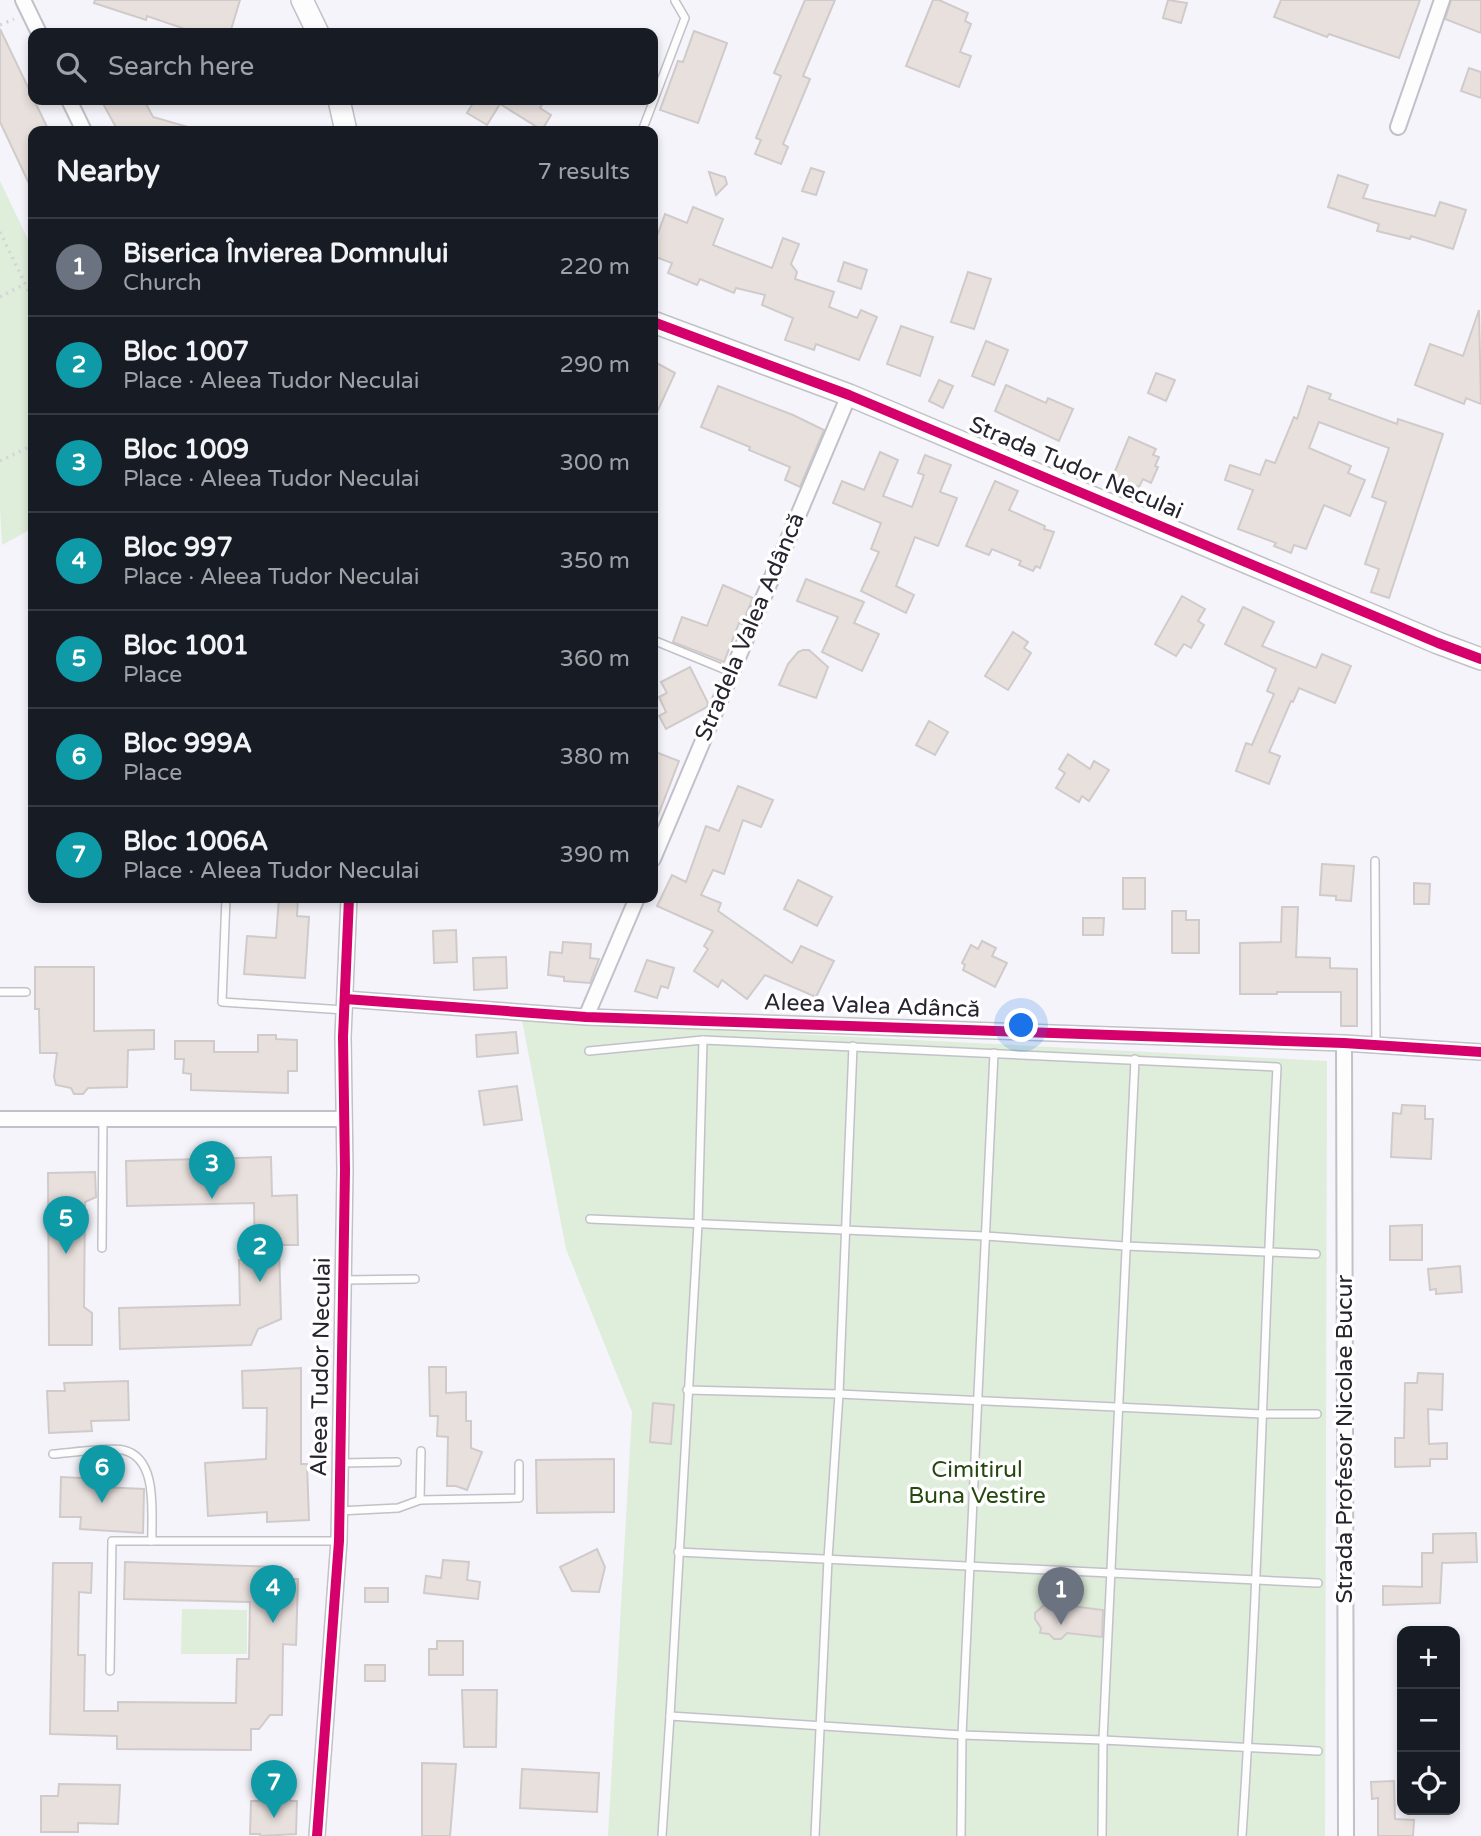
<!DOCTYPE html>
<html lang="en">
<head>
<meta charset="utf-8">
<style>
	:root { --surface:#171b24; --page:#20242c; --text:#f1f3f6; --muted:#9ea1a6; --line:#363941; --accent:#b45309 }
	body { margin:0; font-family:"Varela Round",sans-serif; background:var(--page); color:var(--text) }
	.controls { position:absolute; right:21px; bottom:21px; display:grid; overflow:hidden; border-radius:14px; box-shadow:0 4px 10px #0003 }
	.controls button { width:63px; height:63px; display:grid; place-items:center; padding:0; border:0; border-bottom:2px solid var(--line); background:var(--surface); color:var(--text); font:35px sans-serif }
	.you { position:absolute; left:1022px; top:1026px; width:24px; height:24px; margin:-18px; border:5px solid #fff; border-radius:50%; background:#1a73e8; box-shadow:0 0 0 10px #1a73e833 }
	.badge { display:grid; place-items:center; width:46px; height:46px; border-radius:50%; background:var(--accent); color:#fff; font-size:23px; font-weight:700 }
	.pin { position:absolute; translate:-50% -58px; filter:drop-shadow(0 2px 4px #0008) }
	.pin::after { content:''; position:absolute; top:37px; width:24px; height:21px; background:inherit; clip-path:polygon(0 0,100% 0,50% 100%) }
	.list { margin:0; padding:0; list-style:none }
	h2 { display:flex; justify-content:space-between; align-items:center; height:91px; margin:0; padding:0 28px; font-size:30px }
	h2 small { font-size:23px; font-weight:400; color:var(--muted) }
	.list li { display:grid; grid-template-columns:46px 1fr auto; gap:21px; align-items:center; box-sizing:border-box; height:98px; padding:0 28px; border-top:2px solid var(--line) }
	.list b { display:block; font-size:26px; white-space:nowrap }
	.list p { margin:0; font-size:23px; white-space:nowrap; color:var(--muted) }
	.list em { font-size:23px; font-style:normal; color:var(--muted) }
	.icon { flex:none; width:38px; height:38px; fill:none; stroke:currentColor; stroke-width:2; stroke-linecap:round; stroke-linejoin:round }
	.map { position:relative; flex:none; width:1481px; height:1836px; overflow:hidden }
	.search { position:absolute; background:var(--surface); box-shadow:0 4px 10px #0003; left:28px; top:28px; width:630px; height:77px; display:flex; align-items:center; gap:18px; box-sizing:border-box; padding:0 24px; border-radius:14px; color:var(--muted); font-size:26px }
	.panel { position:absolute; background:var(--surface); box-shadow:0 4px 10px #0003; left:28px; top:126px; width:630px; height:777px; border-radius:14px }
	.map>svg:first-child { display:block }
	.green { fill:#dfeddb }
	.building { fill:#e8e0dd; stroke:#d0cbca; stroke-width:2 }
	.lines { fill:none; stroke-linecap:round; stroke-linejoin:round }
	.lane-casing { stroke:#c2c1c9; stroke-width:10 }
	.street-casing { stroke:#c2c1c9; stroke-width:18 }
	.secondary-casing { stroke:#c2c1c9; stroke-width:24 }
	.path { stroke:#d4d4d6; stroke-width:3.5; stroke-dasharray:2 5; stroke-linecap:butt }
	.lane { stroke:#fdfdfe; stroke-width:7 }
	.street { stroke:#fdfdfe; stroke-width:14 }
	.secondary { stroke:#fdfdfe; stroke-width:21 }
	.cycleway-casing { stroke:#fff; stroke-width:15 }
	.cycleway { stroke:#d6006c; stroke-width:10 }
	.labels { text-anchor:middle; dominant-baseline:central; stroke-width:7; stroke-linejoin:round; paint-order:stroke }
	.street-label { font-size:23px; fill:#26242f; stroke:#fff }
	.park-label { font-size:23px; fill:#25480f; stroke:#fff }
</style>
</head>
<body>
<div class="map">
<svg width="1481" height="1836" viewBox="0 0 1481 1836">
	<rect width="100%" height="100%" fill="#f4f4fa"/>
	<g class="green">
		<path d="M0,181L33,250V528L2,545L0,508Z"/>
		<path d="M522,1020L1327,1061L1325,1836H608L632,1412L566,1249Z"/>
		<path d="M182,1609L247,1610V1654H181Z"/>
	</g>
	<g class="building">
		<path d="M95,0H240L230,33H197L147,16L146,20L94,3Z"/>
		<path d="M805,0H835L803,76L810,79L783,144L788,147L781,164L755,154L761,140L756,138L781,76L774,73Z"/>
		<path d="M933,0H939L968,13L965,21L971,24L960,52L971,56L959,87L906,66Z"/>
		<path d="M1168,0L1187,3L1181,23L1163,18Z"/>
		<path d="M1281,0H1420L1399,58L1329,34L1327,37L1274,17Z"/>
		<path d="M1451,0H1481V33L1445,19Z"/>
		<path d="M0,29L49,131H33V192L0,122Z"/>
		<path d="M694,31L727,43L698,123L660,110L678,61L683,62Z"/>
		<path d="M1469,68L1481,72V98L1461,91Z"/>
		<path d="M101,100H144L153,117L188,127V131H118Z"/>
		<path d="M475,100H545L540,108L551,115L542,130L500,104L487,125L467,113Z"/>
		<path d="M811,168L824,172L816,195L802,191Z"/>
		<path d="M709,172L725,177L727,184L716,195Z"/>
		<path d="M1338,175L1368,185L1363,198L1435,216L1440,202L1466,210L1453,249L1411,236L1410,239L1377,231L1379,224L1328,207Z"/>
		<path d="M693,207L723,219L713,245L772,268L783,238L799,244L791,264L797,272L795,279L834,292L829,307L857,318L861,310L877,317L859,360L816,344L814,350L785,340L793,318L762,305L765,295L736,288L734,293L700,279L697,285L668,273L672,263L653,256V247L665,214L687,223Z"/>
		<path d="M844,262L867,270L861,289L838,281Z"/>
		<path d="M968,272L991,279L974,329L951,322Z"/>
		<path d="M1479,310L1481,404L1466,398L1464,404L1415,385L1430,344L1463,356Z"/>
		<path d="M901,326L933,337L920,376L887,364Z"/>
		<path d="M986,341L1008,350L994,385L972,376Z"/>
		<path d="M653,361L675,373L653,421Z"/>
		<path d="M1156,373L1175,380L1166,401L1148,393Z"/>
		<path d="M939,380L953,386L943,408L929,401Z"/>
		<path d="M1006,385L1046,403L1048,398L1073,409L1059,441L995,411Z"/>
		<path d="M718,386L793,415L824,430L800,487L785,480L790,467L749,450L750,447L701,427Z"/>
		<path d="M1308,386L1331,394L1329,399L1397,424L1398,419L1443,434L1389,598L1371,592L1379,569L1365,564L1386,502L1372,497L1389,448L1319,422L1309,448L1351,466L1348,473L1365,480L1350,516L1324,505L1306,549L1294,545L1291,553L1274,546L1276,543L1238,529L1253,490L1225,480L1230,465L1260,475L1266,460L1275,463L1294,417L1297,419Z"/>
		<path d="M1129,437L1156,449L1153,455L1159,457L1155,466L1158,467L1151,483L1143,479L1139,487L1113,476Z"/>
		<path d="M880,452L898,460L883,496L912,507L924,475L918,473L925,455L951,465L940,492L957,498L938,546L915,537L896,586L914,595L906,613L861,591L879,552L871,549L881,523L833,503L842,481L864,490Z"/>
		<path d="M995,481L1018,491L1009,510L1045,526L1044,529L1054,532L1040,568L1036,566L1033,571L1019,565L1021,561L992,549L989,555L966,546Z"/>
		<path d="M806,579L864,602L854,623L879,634L862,671L822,652L838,617L797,601Z"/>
		<path d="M723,585L753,598L742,624L739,623L724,662L673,642L682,617L707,626Z"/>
		<path d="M1182,596L1205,609L1198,621L1204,625L1191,648L1184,644L1176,656L1155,644Z"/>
		<path d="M1243,607L1274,622L1262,646L1316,668L1322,654L1351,666L1335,703L1299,688L1293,702L1291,701L1269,752L1280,756L1269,784L1236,771L1246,743L1252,745L1274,694L1267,691L1276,669L1225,644Z"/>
		<path d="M1013,632L1028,642L1024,648L1031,653L1008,690L985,676Z"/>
		<path d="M803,650H809L828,667L816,698L779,685L788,664L798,652Z"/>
		<path d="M690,667L708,703L707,707L666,729L659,716L666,712L659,697L667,693L661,682Z"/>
		<path d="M929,721L948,732L935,755L916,745Z"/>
		<path d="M653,751L679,761L654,826H653Z"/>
		<path d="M1068,754L1090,769L1094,761L1109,770L1089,801L1082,796L1079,802L1056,788L1065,773L1059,769Z"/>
		<path d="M738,786L773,800L761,827L743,820L724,874L713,870L701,895L721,903L718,911L792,963L801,946L834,961L816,997L765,975L747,999L722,980L718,987L694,971L708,949L704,946L713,931L657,906L672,875L686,882L706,826L719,831Z"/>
		<path d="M1322,864L1354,866L1351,901L1336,900V896L1320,895Z"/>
		<rect x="1123" y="878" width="22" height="31"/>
		<path d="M798,880L832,897L817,926L784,909Z"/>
		<path d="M1414,883L1430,884L1429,904H1414Z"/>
		<path d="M279,898H298L297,916L309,917L305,978L244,974L247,936L276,938Z"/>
		<path d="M1282,907H1298L1296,957L1330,958V968L1357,969V1026H1341V992H1277V994H1240V943L1281,942Z"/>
		<path d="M1172,911H1186V920H1199V953H1172Z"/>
		<path d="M1083,918H1104L1103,935H1083Z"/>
		<path d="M456,930L457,962L434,963L433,931Z"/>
		<path d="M982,941L996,948L992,956L1007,963L995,987L963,970L965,965L962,963L971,945L978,949Z"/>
		<path d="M563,942L591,944L590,958L599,959L590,983L564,981V977L548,975L550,952L562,953Z"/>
		<path d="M506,957L507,988L474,990L473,958Z"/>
		<path d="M647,960L674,968L668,988L661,986L657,998L635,991Z"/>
		<path d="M35,967H94V1031L154,1030V1049L128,1050L127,1087L88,1088L83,1094H74L71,1088L56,1085L54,1077L57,1053H40L39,1009H35Z"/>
		<path d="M516,1032L518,1053L477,1057L476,1035Z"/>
		<path d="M258,1035H276V1039L297,1040V1071H288V1093L191,1090V1074L183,1073L184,1059H175V1041H214V1052H258Z"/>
		<path d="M517,1086L522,1120L484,1125L479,1091Z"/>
		<path d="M1402,1105L1425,1106V1119H1433L1431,1159L1391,1157L1393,1113L1401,1114Z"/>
		<path d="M271,1157L272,1196L297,1195L298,1245H279L281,1319L258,1329L251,1345L120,1349L119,1308L240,1305L239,1260H255L254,1203L127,1206L126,1161Z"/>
		<path d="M95,1172L96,1197L85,1202L84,1307L92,1313V1345H49L48,1173Z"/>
		<path d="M1422,1225V1260H1390V1226Z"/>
		<path d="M1460,1266L1462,1292L1436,1294V1289L1430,1290L1428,1269Z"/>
		<path d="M429,1367H446V1393L466,1392V1421H471V1448L482,1452L467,1490L456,1486H447L448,1437L437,1436L438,1416H430Z"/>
		<path d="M301,1368V1464H307L309,1520L267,1522V1512L208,1516L205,1463L266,1459L267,1408H243L242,1371Z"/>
		<path d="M1418,1373L1443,1374L1442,1410L1428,1409L1429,1444L1447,1443V1459H1430V1466L1395,1467V1438H1404L1405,1383H1417Z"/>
		<path d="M128,1381L129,1420L91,1421L92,1431L49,1433L47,1391H65L64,1383Z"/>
		<path d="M653,1403L674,1405L671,1444L650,1442Z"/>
		<path d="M614,1459V1512L537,1513L536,1460Z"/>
		<path d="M61,1477L102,1479V1487L144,1489L143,1533L80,1529L81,1517H60Z"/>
		<path d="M1476,1533L1477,1562L1442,1563L1440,1603L1383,1605V1586L1422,1587V1553H1433V1534Z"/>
		<path d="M597,1549L605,1567L599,1592L572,1591L560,1567Z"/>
		<path d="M443,1560L469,1562L467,1580L480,1582L478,1599L424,1593L426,1576L441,1578Z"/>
		<path d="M125,1562L281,1567V1579H298L296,1645L283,1644L282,1715H270L259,1729H251V1750L117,1749V1736L50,1734L53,1563H92L91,1593L79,1592L78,1655H85L84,1711H118V1702L236,1703L237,1659H249L250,1602L124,1599Z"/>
		<rect x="365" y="1588" width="23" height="14"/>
		<path d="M1058,1600L1068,1601L1072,1606L1103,1610L1102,1637L1067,1633L1061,1639H1054L1049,1634L1040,1633L1041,1628L1035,1619V1613L1045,1604H1052Z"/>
		<path d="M437,1641H463V1675H429V1649H437Z"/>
		<rect x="365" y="1665" width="20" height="16"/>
		<path d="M462,1690H497L496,1747H464Z"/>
		<path d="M422,1763L456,1764L450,1836H422Z"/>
		<path d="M522,1769L599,1773L597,1812L520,1808Z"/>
		<path d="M1394,1781L1395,1819L1414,1820L1413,1836H1378V1798L1372,1799L1371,1782Z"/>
		<path d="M59,1784L120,1785L118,1824L78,1823V1832H41V1796H58Z"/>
		<path d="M259,1786L290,1787V1801H297L296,1834L260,1836V1834H250L251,1801H259Z"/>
	</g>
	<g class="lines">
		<defs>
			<g id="lane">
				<path d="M642,131L685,18L675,1"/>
				<path d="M653,640L731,672"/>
				<path d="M1375,861L1376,1045"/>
				<path d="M226,898L222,1002L344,1010"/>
				<path d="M0,992H26"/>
				<path d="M589,1051L703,1040L1277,1067C1264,1323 1259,1580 1242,1836"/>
				<path d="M590,1219L985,1236L1125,1246L1316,1254"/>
				<path d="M102,1248L103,1120"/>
				<path d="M343,1280L415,1279"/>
				<path d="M687,1390L839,1394L1262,1414H1317"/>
				<path d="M53,1454C68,1453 112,1447 123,1450C159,1458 151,1514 152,1541"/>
				<path d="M340,1463L397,1462"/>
				<path d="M420,1500L421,1451"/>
				<path d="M339,1511L398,1508L420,1500L519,1498V1464"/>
				<path d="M678,1552L1318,1583"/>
				<path d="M110,1671L112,1541H339"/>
				<path d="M670,1716L698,1224L703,1040"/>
				<path d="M662,1836L670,1716L962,1735L1103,1740L1135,1059"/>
				<path d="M815,1836L828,1559L839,1394L853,1046"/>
				<path d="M961,1836L962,1735L994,1053"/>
				<path d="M1102,1836L1103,1740L1318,1751"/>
			</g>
			<g id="street">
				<path d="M23,0L39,33"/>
				<path d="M69,100L84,131"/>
				<path d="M1398,127L1442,0"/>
				<path d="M653,859L849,395"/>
				<path d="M345,999L586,1017L1344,1043L1481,1052"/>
				<path d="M586,1017L637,898"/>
				<path d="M1344,1043L1346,1836"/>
				<path d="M0,1119H344"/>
				<path d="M317,1836L339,1541L345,1170L343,1037L349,898"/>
			</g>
			<g id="secondary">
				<path d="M302,0L318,33"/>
				<path d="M339,100L346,131"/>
				<path d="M653,322L849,395L1438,643L1481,659"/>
			</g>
		</defs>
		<use href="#lane" class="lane-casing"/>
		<use href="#street" class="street-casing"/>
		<use href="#secondary" class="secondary-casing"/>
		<g class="path">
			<path d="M0,25L14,19"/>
			<path d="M0,232L33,300"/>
			<path d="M0,297L25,284"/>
			<path d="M0,461L33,445"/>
		</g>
		<use href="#lane" class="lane"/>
		<use href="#street" class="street"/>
		<use href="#secondary" class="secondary"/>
		<defs>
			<g id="cycleway">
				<path d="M653,322L849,395L1438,643L1481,659"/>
				<path d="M345,999L586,1017L1344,1043L1481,1052"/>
				<path d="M317,1836L339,1541L345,1170L343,1037L349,898"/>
			</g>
		</defs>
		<use href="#cycleway" class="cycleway-casing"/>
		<use href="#cycleway" class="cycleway"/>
	</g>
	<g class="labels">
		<g class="street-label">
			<text transform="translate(1076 468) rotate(23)">Strada Tudor Neculai</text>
			<text transform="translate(750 627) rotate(-67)">Stradela Valea Adâncă</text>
			<text transform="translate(872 1006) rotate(2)">Aleea Valea Adâncă</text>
			<text transform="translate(321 1367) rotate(-89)">Aleea Tudor Neculai</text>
			<text transform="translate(1345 1439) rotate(-90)">Strada Profesor Nicolae Bucur</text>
		</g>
		<g class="park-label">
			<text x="977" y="1470">Cimitirul<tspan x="977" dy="26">Buna Vestire</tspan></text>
		</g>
	</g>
</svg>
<div class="controls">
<button>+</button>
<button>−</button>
<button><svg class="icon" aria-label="locate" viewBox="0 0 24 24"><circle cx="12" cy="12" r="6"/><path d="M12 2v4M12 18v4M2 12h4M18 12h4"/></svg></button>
</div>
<div class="you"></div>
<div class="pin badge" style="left:1061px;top:1625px;background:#6b7280">1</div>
<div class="pin badge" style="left:260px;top:1282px;background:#0f9aa8">2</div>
<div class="pin badge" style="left:212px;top:1199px;background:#0f9aa8">3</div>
<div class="pin badge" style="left:273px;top:1623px;background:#0f9aa8">4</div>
<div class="pin badge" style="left:66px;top:1254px;background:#0f9aa8">5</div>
<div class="pin badge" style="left:102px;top:1503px;background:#0f9aa8">6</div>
<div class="pin badge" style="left:274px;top:1818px;background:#0f9aa8">7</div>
<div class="search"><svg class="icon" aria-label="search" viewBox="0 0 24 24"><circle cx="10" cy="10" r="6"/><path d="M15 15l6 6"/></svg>Search here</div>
<section class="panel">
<h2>Nearby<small>7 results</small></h2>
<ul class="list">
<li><span class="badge" style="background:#6b7280">1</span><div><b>Biserica Învierea Domnului</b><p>Church</p></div><em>220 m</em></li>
<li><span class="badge" style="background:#0f9aa8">2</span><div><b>Bloc 1007</b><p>Place · Aleea Tudor Neculai</p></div><em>290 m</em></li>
<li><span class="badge" style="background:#0f9aa8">3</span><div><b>Bloc 1009</b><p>Place · Aleea Tudor Neculai</p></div><em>300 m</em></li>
<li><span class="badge" style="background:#0f9aa8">4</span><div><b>Bloc 997</b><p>Place · Aleea Tudor Neculai</p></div><em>350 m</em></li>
<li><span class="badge" style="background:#0f9aa8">5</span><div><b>Bloc 1001</b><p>Place</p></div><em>360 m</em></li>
<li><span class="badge" style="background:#0f9aa8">6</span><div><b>Bloc 999A</b><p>Place</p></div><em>380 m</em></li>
<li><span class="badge" style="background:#0f9aa8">7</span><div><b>Bloc 1006A</b><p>Place · Aleea Tudor Neculai</p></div><em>390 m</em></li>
</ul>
</section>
</div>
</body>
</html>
